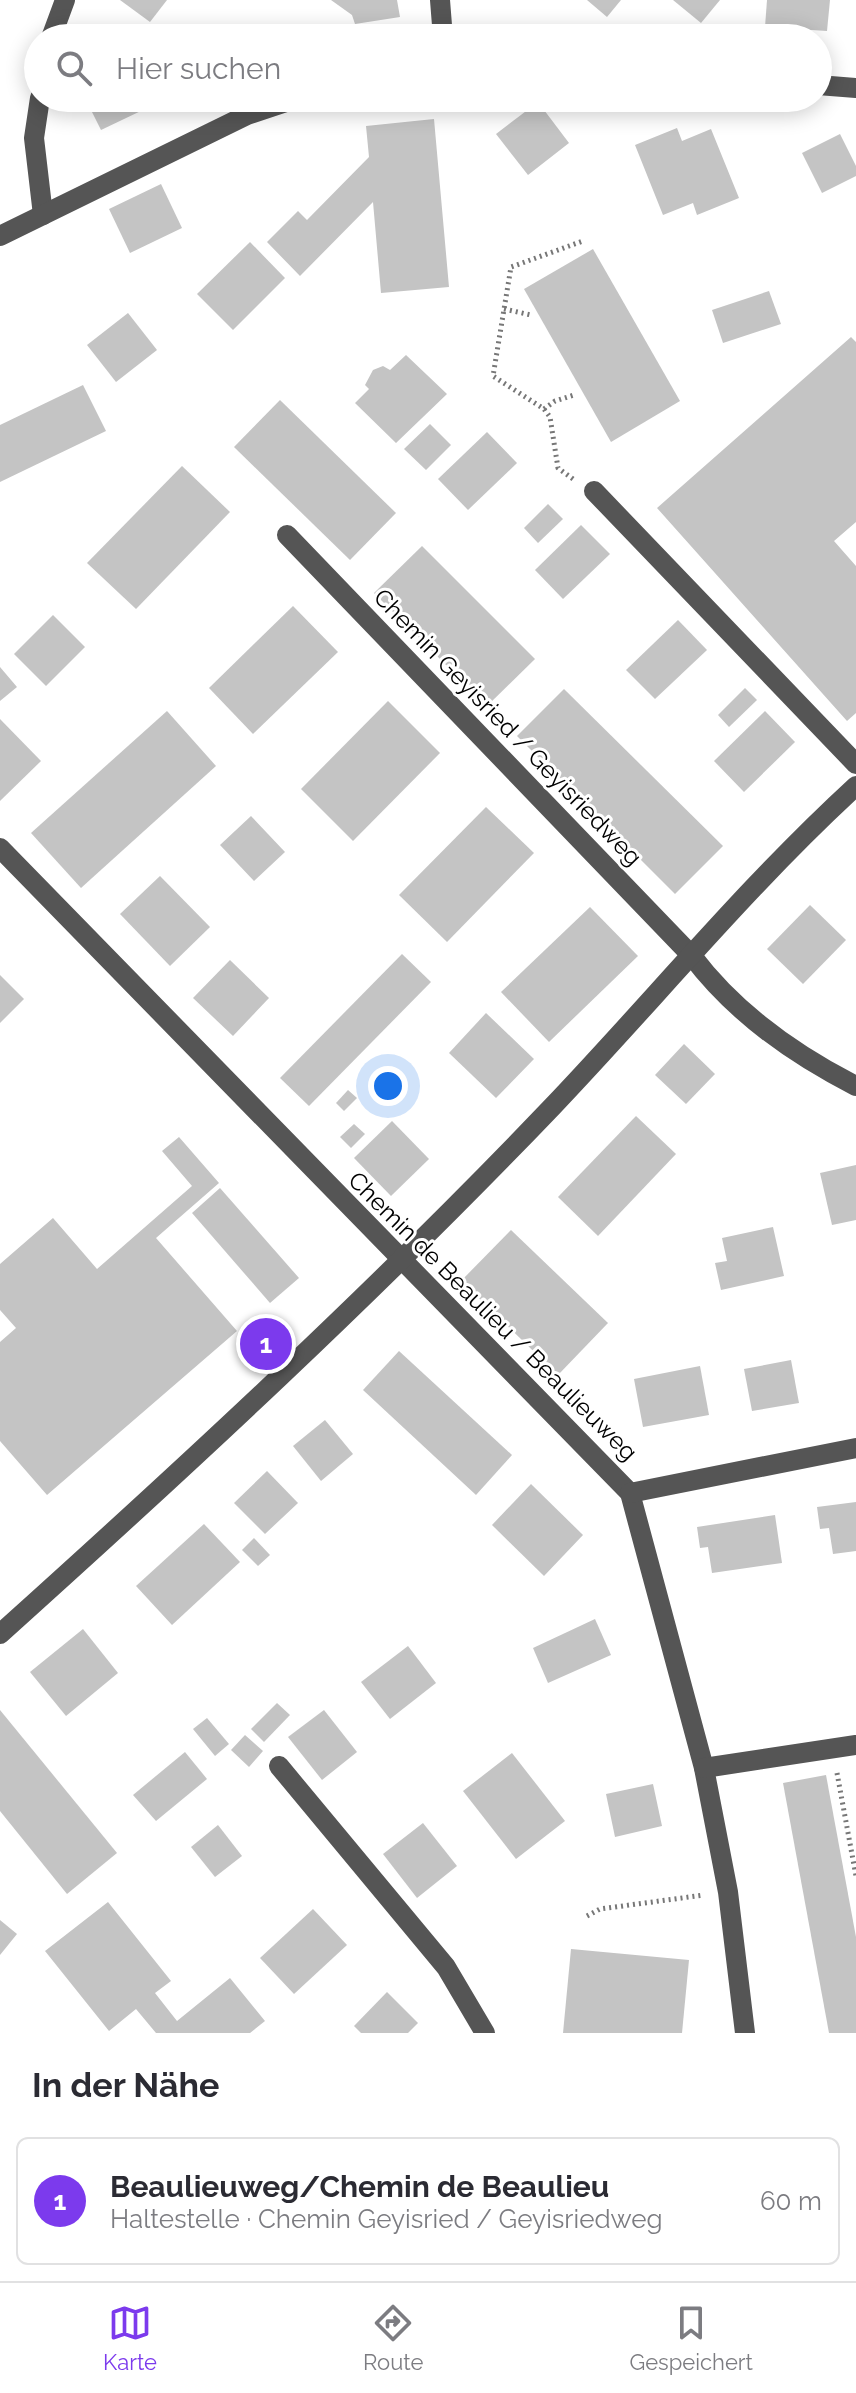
<!DOCTYPE html>
<html lang="de">
<head>
<meta charset="utf-8">
<style>
	:root { --surface:#fff; --page:#f7f7f7; --text:#2b2b33; --muted:#7c7c81; --line:#e1e1e2; --accent:#7c3aed }
	body { margin:0; font-family:Raleway,sans-serif; background:var(--page); color:var(--text) }
	.you { position:absolute; left:388px; top:1086px; width:28px; height:28px; margin:-20px; border:6px solid #fff; border-radius:50%; background:#1a73e8; box-shadow:0 0 0 12px #1a73e833 }
	.badge { display:grid; place-items:center; width:52px; height:52px; border-radius:50%; background:var(--accent); color:#fff; font-size:26px; font-weight:700 }
	.pin { position:absolute; translate:-50% -50%; border:4px solid #fff; box-shadow:0 2px 8px #0006 }
	.list { margin:0; padding:0; list-style:none }
	h2 { display:flex; justify-content:space-between; align-items:center; height:104px; margin:0; padding:0 32px; font-size:34px }
	h2 small { font-size:26px; font-weight:400; color:var(--muted) }
	.list li { display:grid; grid-template-columns:52px 1fr auto; gap:24px; align-items:center; box-sizing:border-box; height:128px; margin:0 16px 16px; padding:0 16px; border:2px solid var(--line); border-radius:12px }
	.list b { display:block; font-size:30px; white-space:nowrap }
	.list p { margin:0; font-size:26px; white-space:nowrap; color:var(--muted) }
	.list em { font-size:26px; font-style:normal; color:var(--muted) }
	.icon { flex:none; width:44px; height:44px; fill:none; stroke:currentColor; stroke-width:2; stroke-linecap:round; stroke-linejoin:round }
	.map { position:relative; flex:none; width:856px; height:2033px; overflow:hidden }
	.search { position:absolute; background:var(--surface); box-shadow:0 4px 20px #0003; left:24px; right:24px; top:24px; height:88px; display:flex; align-items:center; gap:20px; box-sizing:border-box; padding:0 28px; border-radius:44px; color:var(--muted); font-size:30px }
	.sheet { height:248px; background:var(--surface) }
	nav { display:flex; justify-content:space-around; align-items:center; box-sizing:border-box; height:112px; border-top:2px solid var(--line); background:var(--surface); font-size:22px; color:var(--muted) }
	nav a { display:grid; justify-items:center; gap:4px }
	nav .on { color:var(--accent) }
	.map>svg:first-child { display:block }
	.building { fill:#c4c4c4 }
	.lines { fill:none; stroke-linecap:round; stroke-linejoin:round }
	.path { stroke:#777; stroke-width:5; stroke-dasharray:2 4; stroke-linecap:butt }
	.minor { stroke:#555; stroke-width:20 }
	.labels { text-anchor:middle; dominant-baseline:central; stroke-width:6; stroke-linejoin:round; paint-order:stroke }
	.street-label { font-size:24px; fill:#000; stroke:#fff }
</style>
</head>
<body>
<div class="map">
<svg width="856" height="2033" viewBox="0 0 856 2033">
	<rect width="100%" height="100%" fill="#fff"/>
	<g class="building">
		<path d="M120,0H167L150,22Z"/>
		<path d="M331,0H397L400,17L355,24L352,15Z"/>
		<path d="M587,0H621L607,17Z"/>
		<path d="M673,0H720L701,23Z"/>
		<path d="M767,0H830L827,31L765,27Z"/>
		<path d="M85,98H168L101,130Z"/>
		<path d="M538,102L569,143L528,175L496,134Z"/>
		<path d="M434,119L449,287L381,293L373,202L300,276L267,242L298,211L307,220L369,157L366,126Z"/>
		<path d="M677,128L682,141L711,129L739,198L697,215L693,203L663,215L635,145Z"/>
		<path d="M840,134L856,166V176L822,193L802,153Z"/>
		<path d="M161,184L182,228L130,253L109,209Z"/>
		<path d="M250,242L285,278L233,330L197,294Z"/>
		<path d="M593,249L680,401L611,442L524,289Z"/>
		<path d="M769,291L781,324L723,343L712,310Z"/>
		<path d="M128,313L157,350L116,382L87,345Z"/>
		<path d="M851,337L856,342V522L834,541L856,566V713L847,721L657,508Z"/>
		<path d="M406,355L447,394L396,443L355,403L369,389L365,385L373,370L383,366L390,370Z"/>
		<path d="M83,385L106,431L0,482V425Z"/>
		<path d="M280,400L396,513L350,560L234,447Z"/>
		<path d="M430,424L451,445L426,470L404,449Z"/>
		<path d="M487,432L517,463L468,510L438,479Z"/>
		<path d="M182,466L230,512L136,609L87,563Z"/>
		<path d="M548,504L563,519L538,543L524,528Z"/>
		<path d="M581,525L610,554L563,599L535,570Z"/>
		<path d="M422,546L535,659L487,706L374,593Z"/>
		<path d="M293,606L338,652L253,734L209,688Z"/>
		<path d="M53,615L85,647L46,686L14,654Z"/>
		<path d="M678,620L707,650L655,699L626,670Z"/>
		<path d="M0,667L17,687L0,701Z"/>
		<path d="M745,688L757,700L729,727L718,715Z"/>
		<path d="M564,689L723,846L675,894L517,736Z"/>
		<path d="M388,701L440,753L353,841L301,789Z"/>
		<path d="M167,711L216,766L81,888L31,833Z"/>
		<path d="M765,711L795,742L744,792L714,761Z"/>
		<path d="M0,719L41,761L0,801Z"/>
		<path d="M486,807L534,853L447,942L399,895Z"/>
		<path d="M251,816L285,852L254,881L220,845Z"/>
		<path d="M160,876L210,927L170,966L120,914Z"/>
		<path d="M810,905L846,940L803,984L767,949Z"/>
		<path d="M590,907L638,956L549,1042L501,992Z"/>
		<path d="M402,954L431,982L309,1106L280,1078Z"/>
		<path d="M230,960L269,998L233,1036L193,998Z"/>
		<path d="M0,975L24,999L0,1023Z"/>
		<path d="M486,1013L534,1059L496,1098L449,1053Z"/>
		<path d="M684,1044L715,1074L686,1104L655,1075Z"/>
		<path d="M348,1090L357,1098L344,1111L336,1103Z"/>
		<path d="M636,1116L676,1154L598,1236L558,1197Z"/>
		<path d="M392,1121L429,1159L391,1196L354,1158Z"/>
		<path d="M354,1124L365,1134L351,1148L340,1137Z"/>
		<path d="M179,1137L219,1183L156,1238L237,1331L47,1495L0,1441V1342L16,1328L0,1310V1264L53,1218L97,1269L192,1186L162,1151Z"/>
		<path d="M856,1165V1220L832,1225L820,1173Z"/>
		<path d="M220,1188L299,1278L270,1303L192,1213Z"/>
		<path d="M773,1227L784,1276L721,1290L715,1263L727,1261L722,1238Z"/>
		<path d="M511,1230L608,1323L558,1375L461,1281Z"/>
		<path d="M399,1351L512,1455L476,1495L363,1390Z"/>
		<path d="M791,1360L799,1403L752,1411L744,1369Z"/>
		<path d="M700,1366L709,1415L643,1427L634,1379Z"/>
		<path d="M325,1420L353,1454L321,1481L293,1446Z"/>
		<path d="M267,1471L298,1503L265,1534L234,1503Z"/>
		<path d="M531,1484L583,1535L544,1576L492,1525Z"/>
		<path d="M856,1502V1551L833,1554L829,1528L820,1529L817,1507Z"/>
		<path d="M775,1515L782,1563L712,1573L708,1547L700,1548L697,1527Z"/>
		<path d="M204,1524L240,1562L172,1625L136,1586Z"/>
		<path d="M254,1538L270,1555L258,1566L242,1550Z"/>
		<path d="M595,1619L611,1655L548,1683L533,1648Z"/>
		<path d="M83,1629L118,1673L66,1716L30,1672Z"/>
		<path d="M408,1646L436,1683L390,1719L361,1682Z"/>
		<path d="M277,1703L290,1715L264,1742L251,1729Z"/>
		<path d="M0,1710L117,1853L67,1894L0,1811Z"/>
		<path d="M324,1710L357,1752L322,1780L288,1737Z"/>
		<path d="M207,1718L229,1744L215,1756L193,1729Z"/>
		<path d="M245,1735L263,1751L249,1767L231,1750Z"/>
		<path d="M185,1752L207,1779L156,1821L133,1795Z"/>
		<path d="M512,1753L565,1821L516,1859L463,1791Z"/>
		<path d="M826,1775L856,1937V2033H829L783,1783Z"/>
		<path d="M653,1784L662,1826L615,1837L606,1794Z"/>
		<path d="M423,1823L457,1866L417,1898L383,1854Z"/>
		<path d="M218,1825L242,1856L215,1877L191,1847Z"/>
		<path d="M108,1902L171,1981L155,1993L177,2021L230,1978L265,2021L250,2033H156L136,2009L109,2031L45,1951Z"/>
		<path d="M313,1909L347,1945L294,1994L260,1958Z"/>
		<path d="M0,1920L17,1934L0,1955Z"/>
		<path d="M571,1949L689,1960L682,2033H563Z"/>
		<path d="M387,1992L418,2023L408,2033H361L354,2026Z"/>
	</g>
	<g class="lines">
		<g class="path">
			<path d="M504,309L531,315"/>
			<path d="M544,409L555,401L574,395"/>
			<path d="M573,479L558,468L550,417L544,409L493,376L511,267L583,241"/>
			<path d="M837,1773L856,1876"/>
			<path d="M587,1916L600,1909L704,1895"/>
		</g>
		<g class="minor">
			<path d="M440,0L443,38"/>
			<path d="M51,38L65,0"/>
			<path d="M818,85L856,88"/>
			<path d="M40,98L34,138L43,215"/>
			<path d="M0,236L247,115L298,98"/>
			<path d="M594,491L856,764"/>
			<path d="M287,535L692,956C735,1013 793,1054 856,1086"/>
			<path d="M0,848L630,1493L704,1768L728,1892L745,2033"/>
			<path d="M630,1493L856,1448"/>
			<path d="M0,1634C189,1464 376,1291 552,1107C654,1000 747,886 856,786"/>
			<path d="M279,1766L446,1967L485,2033"/>
			<path d="M704,1768L856,1745"/>
		</g>
	</g>
	<g class="labels">
		<g class="street-label">
			<text transform="translate(508 727) rotate(46)">Chemin Geyisried / Geyisriedweg</text>
			<text transform="translate(493 1316) rotate(45)">Chemin de Beaulieu / Beaulieuweg</text>
		</g>
	</g>
</svg>
<div class="you"></div>
<div class="pin badge" style="left:266px;top:1344px">1</div>
<div class="search"><svg class="icon" aria-label="search" viewBox="0 0 24 24"><circle cx="10" cy="10" r="6"/><path d="M15 15l6 6"/></svg>Hier suchen</div>
</div>
<section class="sheet">
<h2>In der Nähe<small></small></h2>
<ul class="list">
<li><span class="badge">1</span><div><b>Beaulieuweg/Chemin de Beaulieu</b><p>Haltestelle · Chemin Geyisried / Geyisriedweg</p></div><em>60 m</em></li>
</ul>
</section>
<nav>
<a class="on"><svg class="icon" aria-label="map" viewBox="0 0 24 24"><path d="M3 6l6-2 6 2 6-2v14l-6 2-6-2-6 2zM9 4v14M15 6v14"/></svg>Karte</a>
<a><svg class="icon" aria-label="directions" viewBox="0 0 24 24"><path d="M12 3l9 9-9 9-9-9zM9 14v-3h6M13 9l2 2-2 2"/></svg>Route</a>
<a><svg class="icon" aria-label="saved" viewBox="0 0 24 24"><path d="M7 4h10v16l-5-4-5 4z"/></svg>Gespeichert</a>
</nav>
</body>
</html>
